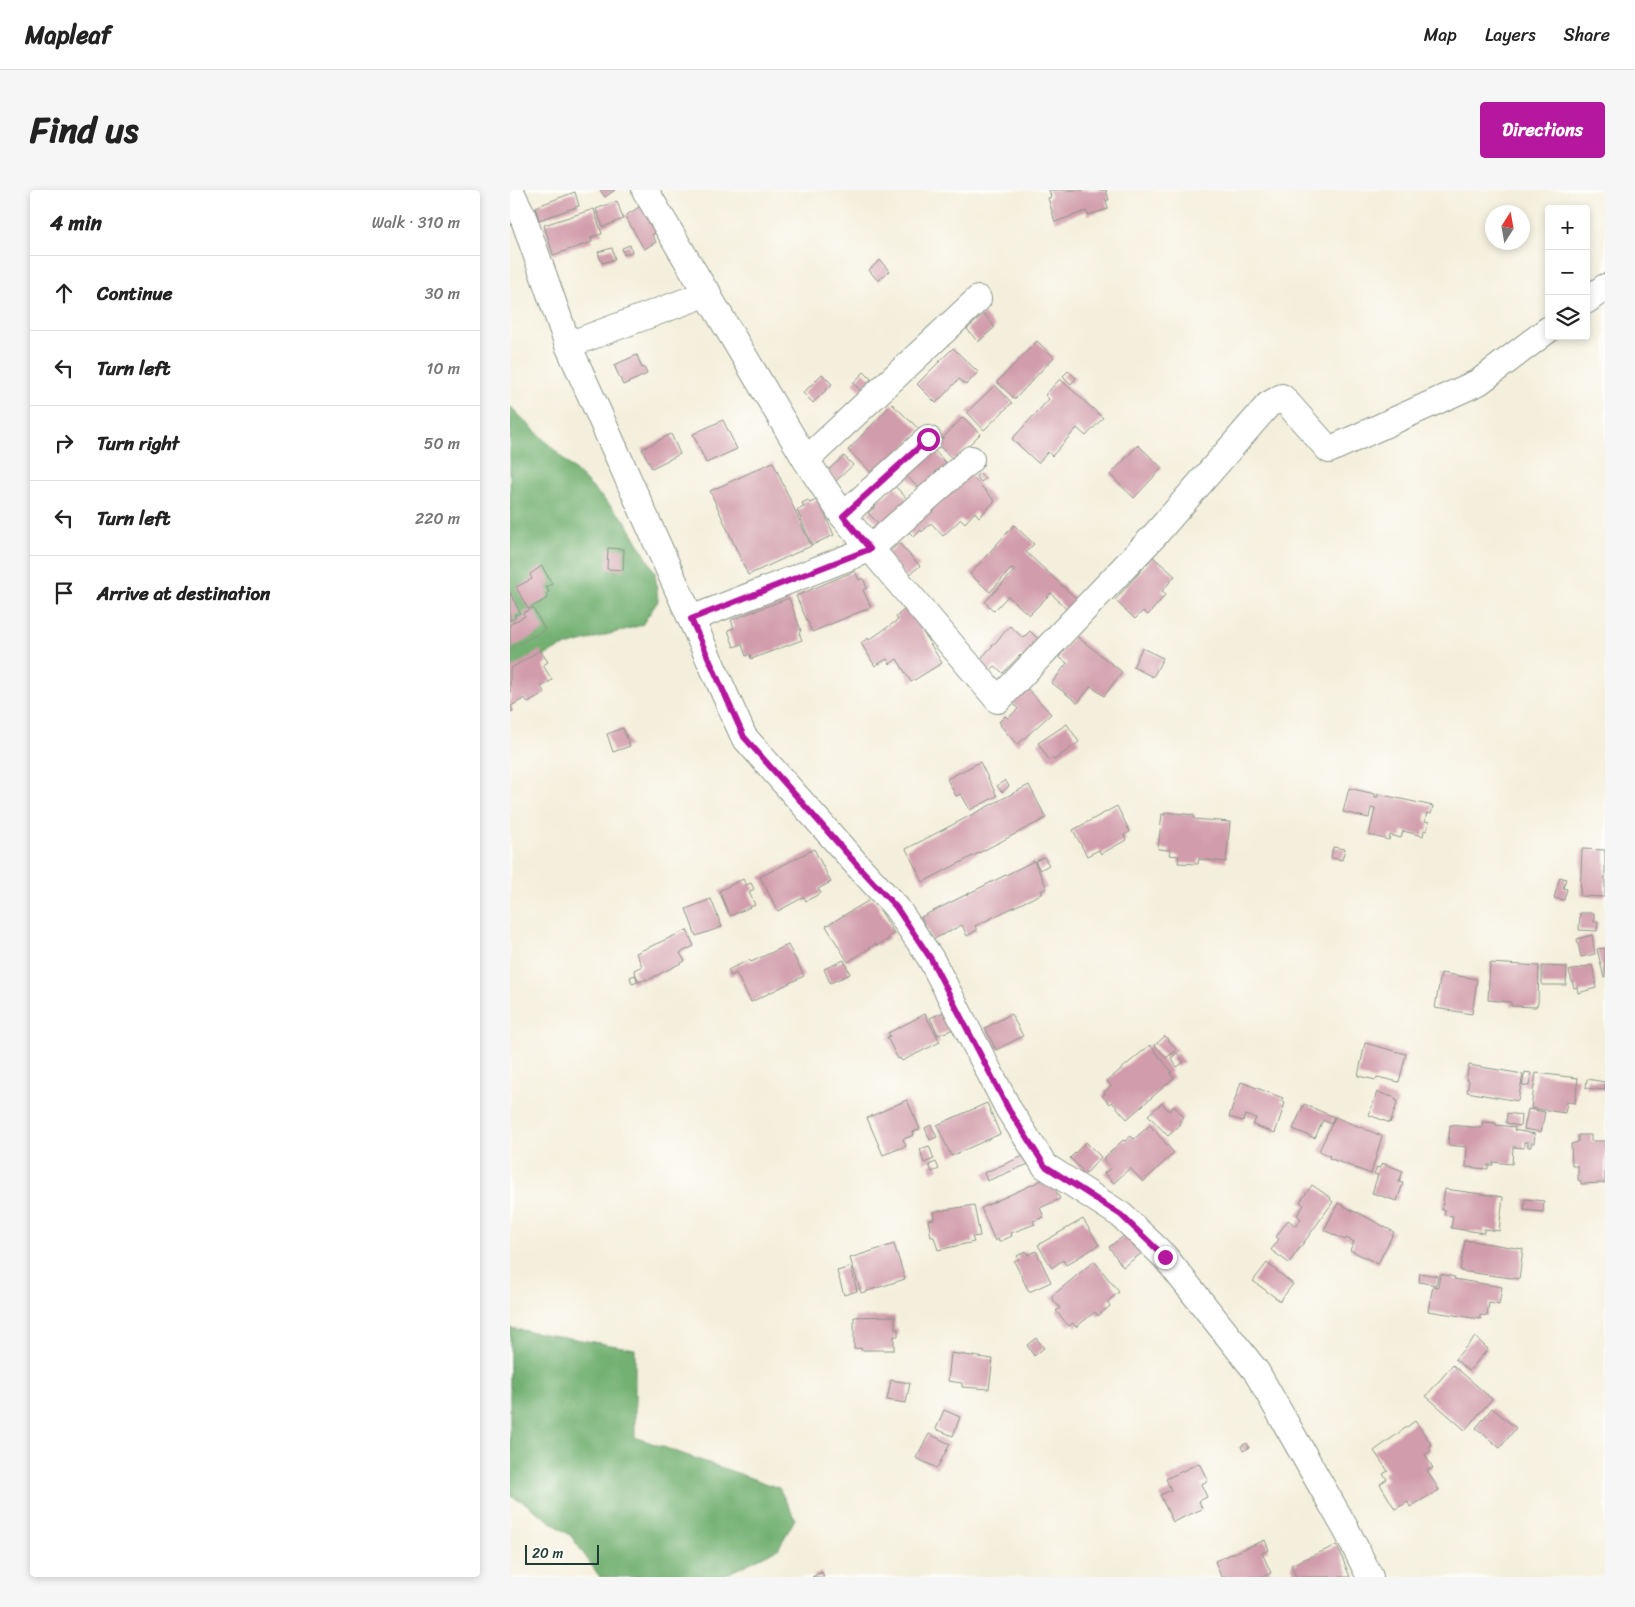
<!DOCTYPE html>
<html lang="en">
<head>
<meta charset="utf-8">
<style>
	:root { --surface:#fff; --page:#f6f6f6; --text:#222; --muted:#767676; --line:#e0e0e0; --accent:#b5179e }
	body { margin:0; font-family:Sriracha,sans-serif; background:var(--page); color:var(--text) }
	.controls { position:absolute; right:15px; top:15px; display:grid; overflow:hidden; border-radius:5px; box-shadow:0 2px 8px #0003 }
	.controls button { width:45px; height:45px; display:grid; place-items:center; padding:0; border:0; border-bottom:1px solid var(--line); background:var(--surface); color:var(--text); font:25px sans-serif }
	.compass { position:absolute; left:975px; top:15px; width:45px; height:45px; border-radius:50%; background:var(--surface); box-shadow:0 2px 8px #0003; rotate:11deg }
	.scale { position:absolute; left:15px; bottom:12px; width:74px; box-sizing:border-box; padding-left:5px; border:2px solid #1f3d34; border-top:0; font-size:14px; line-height:18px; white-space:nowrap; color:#1f3d34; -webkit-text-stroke:4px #fdfcf7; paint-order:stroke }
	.stop { position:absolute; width:15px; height:15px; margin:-11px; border:4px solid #b5179e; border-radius:50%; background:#fff }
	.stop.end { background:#b5179e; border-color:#fff; box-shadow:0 1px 5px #0008 }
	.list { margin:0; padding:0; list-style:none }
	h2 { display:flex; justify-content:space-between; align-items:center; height:65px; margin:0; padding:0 20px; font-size:21px }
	h2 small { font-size:16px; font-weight:400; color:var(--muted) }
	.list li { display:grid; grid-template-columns:32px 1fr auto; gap:15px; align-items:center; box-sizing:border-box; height:75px; padding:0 20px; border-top:1px solid var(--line) }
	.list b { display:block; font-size:19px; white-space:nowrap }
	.list em { font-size:16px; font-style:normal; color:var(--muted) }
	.icon { flex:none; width:28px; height:28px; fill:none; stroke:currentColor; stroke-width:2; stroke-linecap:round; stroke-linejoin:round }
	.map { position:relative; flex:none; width:1095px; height:1387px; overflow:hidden; border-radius:5px }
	header { display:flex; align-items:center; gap:30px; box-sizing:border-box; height:70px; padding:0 25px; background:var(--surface); border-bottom:1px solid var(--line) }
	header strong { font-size:24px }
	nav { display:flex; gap:28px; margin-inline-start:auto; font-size:18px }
	.intro { display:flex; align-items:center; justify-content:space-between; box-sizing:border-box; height:120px; padding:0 30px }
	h1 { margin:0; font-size:35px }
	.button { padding:12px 22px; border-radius:5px; background:var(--accent); color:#fff; font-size:18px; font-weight:700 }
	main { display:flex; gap:30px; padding:0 30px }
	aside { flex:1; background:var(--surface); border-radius:5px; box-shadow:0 2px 8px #0003 }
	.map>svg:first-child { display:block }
	.forest { fill:#73b172; stroke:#497753 }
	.building { fill:#d19cac }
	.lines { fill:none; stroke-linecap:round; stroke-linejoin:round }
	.minor-casing { stroke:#8a9688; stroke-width:28 }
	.minor { stroke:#fff; stroke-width:26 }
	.route { stroke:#b5179e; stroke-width:6 }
</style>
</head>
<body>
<header>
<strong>Mapleaf</strong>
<nav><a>Map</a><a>Layers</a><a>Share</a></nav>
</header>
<div class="intro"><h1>Find us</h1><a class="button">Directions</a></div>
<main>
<aside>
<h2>4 min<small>Walk · 310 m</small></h2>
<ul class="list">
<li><svg class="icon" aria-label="ahead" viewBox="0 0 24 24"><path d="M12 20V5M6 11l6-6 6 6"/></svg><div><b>Continue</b></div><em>30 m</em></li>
<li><svg class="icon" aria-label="left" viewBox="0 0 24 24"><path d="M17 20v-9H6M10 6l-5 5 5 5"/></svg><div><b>Turn left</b></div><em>10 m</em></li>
<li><svg class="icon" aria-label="right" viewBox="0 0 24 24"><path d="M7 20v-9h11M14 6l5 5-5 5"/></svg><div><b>Turn right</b></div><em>50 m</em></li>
<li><svg class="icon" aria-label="left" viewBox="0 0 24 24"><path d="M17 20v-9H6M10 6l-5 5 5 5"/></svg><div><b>Turn left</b></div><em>220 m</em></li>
<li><svg class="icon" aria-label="arrive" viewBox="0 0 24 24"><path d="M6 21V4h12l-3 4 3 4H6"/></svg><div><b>Arrive at destination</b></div></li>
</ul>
</aside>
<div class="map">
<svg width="1095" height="1387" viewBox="0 0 1095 1387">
	<rect width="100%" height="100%" fill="#fdfcf7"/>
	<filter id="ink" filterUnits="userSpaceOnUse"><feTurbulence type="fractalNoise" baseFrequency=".02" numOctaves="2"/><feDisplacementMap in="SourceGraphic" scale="10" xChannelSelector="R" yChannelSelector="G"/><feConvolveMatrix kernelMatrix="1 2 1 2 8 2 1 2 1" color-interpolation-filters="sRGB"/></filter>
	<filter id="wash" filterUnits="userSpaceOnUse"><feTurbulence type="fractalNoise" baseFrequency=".0096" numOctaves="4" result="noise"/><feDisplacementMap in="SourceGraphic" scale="20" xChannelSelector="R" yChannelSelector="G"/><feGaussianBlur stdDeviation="1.12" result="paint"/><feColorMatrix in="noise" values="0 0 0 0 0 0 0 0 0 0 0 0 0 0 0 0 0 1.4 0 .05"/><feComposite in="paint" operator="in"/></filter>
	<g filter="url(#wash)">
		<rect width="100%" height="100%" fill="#f4efdc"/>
		<g class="forest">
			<path d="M0,216L115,330L145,382L148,411L132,435L49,458L0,484Z"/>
			<path d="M0,1138L125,1159V1247L269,1298L285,1329L268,1359L211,1387H90L61,1346L12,1311L0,1306Z"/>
		</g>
		<g id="blocks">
			<g class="building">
				<path d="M90,0H105L95,7Z"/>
				<path d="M539,0H596L599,10H596L598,19L578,25L576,21L545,32L538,8L541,7Z"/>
				<path d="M65,2L69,16L29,30L25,17Z"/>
				<path d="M107,11L113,29L93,37L86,19Z"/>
				<path d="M134,14L150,40L142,45L146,52L134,59L115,26Z"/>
				<path d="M84,19L92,44L81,47L82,52L43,65L34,35Z"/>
				<path d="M120,55L122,62L114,65L112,58Z"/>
				<path d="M102,58L105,69L92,73L88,62Z"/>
				<path d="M370,70L379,81L368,91L359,80Z"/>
				<path d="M474,124L485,137L468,152L457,139Z"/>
				<path d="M527,151L544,167L505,209L487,192Z"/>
				<path d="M443,158L468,182L456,195L449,189L426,213L407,194Z"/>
				<path d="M127,165L132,178L134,177L137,184L113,195L104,175Z"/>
				<path d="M558,181L566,188L561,194L553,186Z"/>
				<path d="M354,182L361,189L351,201L343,193Z"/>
				<path d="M312,184L322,194L303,213L293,203Z"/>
				<path d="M550,189L593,228L576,246L567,238L542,266L538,262L528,273L502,249L539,209L535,205Z"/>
				<path d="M485,195L502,213L474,240L457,222Z"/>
				<path d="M382,214L410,240L366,287L338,260Z"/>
				<path d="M453,227L470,244L444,270L427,254Z"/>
				<path d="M213,230L227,259L196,273L183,244Z"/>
				<path d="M161,244L170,264L142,278L132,259Z"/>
				<path d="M628,255L652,278L624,308L600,285Z"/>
				<path d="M422,258L439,276L413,302L395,285Z"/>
				<path d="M334,266L343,275L326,291L317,281Z"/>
				<path d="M263,272L301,356L238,385L200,301Z"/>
				<path d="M459,283L485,311L469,327L465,322L455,333L451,329L433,346L421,333L412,342L411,340L404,347L398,341Z"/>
				<path d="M470,283L475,289L471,292L466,286Z"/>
				<path d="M385,296L402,314L375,340L358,323L366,316L364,314L371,306L373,308Z"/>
				<path d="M308,309L324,345L302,355L287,320L294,317L292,313L298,310L300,313Z"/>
				<path d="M504,335L524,354L516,362L570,412L559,422L541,403L519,425L498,406L484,421L475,412L505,380L502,378L480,402L460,384Z"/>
				<path d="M389,353L410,376L396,387L376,365Z"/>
				<path d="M98,358L114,359L113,380L97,379Z"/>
				<path d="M643,367L665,386L652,401L656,404L638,425L633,421L625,429L605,410Z"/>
				<path d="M32,376L42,394L36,397L39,402L36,404L38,408L18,419L6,397L22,389L20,384Z"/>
				<path d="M345,381L349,390L353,388L357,398L353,400L361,417L302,442L286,406Z"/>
				<path d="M0,402L10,423L4,425L6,428L0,431Z"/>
				<path d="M279,408L291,441L289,443L292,450L241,469L240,464L236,466L232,454L224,457L218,440L224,438L221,430Z"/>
				<path d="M398,416L415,435L411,439L432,473L401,492L387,469L380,474L377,469L365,476L351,453L358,448L359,450L388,430L386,427Z"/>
				<path d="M23,418L35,440L0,459V434L15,426L13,423Z"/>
				<path d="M500,436L513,448L520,441L532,453L517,471L510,465L493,483L485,476L479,482L468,472Z"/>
				<path d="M565,445L612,482L594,506L581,496L568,513L542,493L557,473L549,467Z"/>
				<path d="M632,458L653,468L643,487L623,477Z"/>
				<path d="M30,460L38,472L33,475L42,490L31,497L35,503L18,513L15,508L1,516L3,521L0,522V479Z"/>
				<path d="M516,497L541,524L507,555L490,535L491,534L489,532L495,526L498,528L508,519L501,511Z"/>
				<path d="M557,534L569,552L544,570L542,568L539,570L528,553Z"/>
				<path d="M113,538L120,556L103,562L97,544Z"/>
				<path d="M470,572L487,606L460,620L451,604L446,606L437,589Z"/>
				<path d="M495,590L499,596L492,602L487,596Z"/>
				<path d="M519,595L536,628L413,692L396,659Z"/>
				<path d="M839,598L865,604V607H868V604L923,616L921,624L917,623L915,631L919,632L917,641L914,640L913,646L893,641L891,648L880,645L879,650L859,645L865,619L861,618L859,628L833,622Z"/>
				<path d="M607,616L620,642L614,645L616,650L591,664L589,660L577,666L563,640Z"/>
				<path d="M655,622L684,625V629L720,632L716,672L689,669L688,674L668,673L669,666L659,665L660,660L648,659L652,624L655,625Z"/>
				<path d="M823,657L835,659L832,670L821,668Z"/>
				<path d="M304,659L321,692L308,699L311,703L296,711L294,707L268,721L250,687Z"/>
				<path d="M1072,659L1095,660V707L1070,706Z"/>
				<path d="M534,667L539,675L530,680L525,671Z"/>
				<path d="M524,671L537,698L531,701L533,703L465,736L467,740L457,746L452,735L422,750L411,727Z"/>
				<path d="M1050,687L1056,689L1053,698L1057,699L1054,710L1044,708Z"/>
				<path d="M233,689L236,695L241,693L244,699L239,702L245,715L220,726L209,701Z"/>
				<path d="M363,708L384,743L378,747L379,749L367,756L366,754L338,772L316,736Z"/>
				<path d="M201,709L212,737L186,746L176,719Z"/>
				<path d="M1070,723H1084V732H1088L1087,741L1069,740Z"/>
				<path d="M177,740L184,756L170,763L175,771L138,790L137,789L129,792L124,780L132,776L126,763Z"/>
				<path d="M1082,745L1085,764L1071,767L1067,749Z"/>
				<path d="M278,755L294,786L241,812L226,783L221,786L218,780L239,770L241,772Z"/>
				<path d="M1095,758V788H1094L1087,759Z"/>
				<path d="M334,770L340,784L320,793L314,779Z"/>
				<path d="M980,773L1029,776L1028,813L1026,817L1001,816V812L978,810Z"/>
				<path d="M1082,775L1087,793H1085L1086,798L1068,803L1067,797L1064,798L1059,781Z"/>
				<path d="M1032,776L1057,777L1056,795H1032Z"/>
				<path d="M931,783L967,789L962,824L925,818Z"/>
				<path d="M125,785L128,792L122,794L120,787Z"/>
				<path d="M436,821L444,839L428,845L420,828Z"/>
				<path d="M415,824L430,852L392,871L390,868L388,869L377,847L380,846L378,843Z"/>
				<path d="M501,824L513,846L486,860L475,838Z"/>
				<path d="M655,846L667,860L656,868L645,855Z"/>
				<path d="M855,853L896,864L889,892L867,887L866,890L848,886Z"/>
				<path d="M640,855L662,882L660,883L664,888L617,929L602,912L600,914L592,906L595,904L594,902L601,896L597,891Z"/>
				<path d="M667,863L674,872L667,877L661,868Z"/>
				<path d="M959,875L1013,884L1008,911L957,902L959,891L956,890Z"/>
				<path d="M1015,882L1021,883L1019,896L1012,895Z"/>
				<path d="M1026,883L1068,888L1065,913L1057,912L1055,923L1021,918Z"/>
				<path d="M1077,889L1095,892V900L1076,898Z"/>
				<path d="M731,892L773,908L771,911L775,913L765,943L743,935L746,928L735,925L733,931L719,927Z"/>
				<path d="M867,902L886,908L885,910L888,911L880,933L859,925Z"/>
				<path d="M397,910L410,939L403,942L404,945L393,949L396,956L373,965L357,928Z"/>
				<path d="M477,913L490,944L441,966L427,935Z"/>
				<path d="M652,913L659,921L664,916L674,927L669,932L671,934L658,946L638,925Z"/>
				<path d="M794,914L824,927L821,934L813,930L805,948L783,939Z"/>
				<path d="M1018,919L1035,922L1031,942L1014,939Z"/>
				<path d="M997,923L1011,925L1010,936L996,933Z"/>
				<path d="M825,927L872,946L861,984L819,968L820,966L809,961Z"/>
				<path d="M972,932L986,933V935L1005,937L1004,940L1025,944L1024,953H1021V957H1018V952H1014V958L1003,957L1002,974L983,972V975H978V979L956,977L957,957L938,955L940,935L972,938Z"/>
				<path d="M421,935L427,947L420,950L415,938Z"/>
				<path d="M640,935L664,963L633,992L620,978L604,993L594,983L601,978L593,969L613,950L615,951L621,946L624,949Z"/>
				<path d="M1068,945H1081V951H1095V993L1071,994V991L1068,990V976H1062L1061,954L1068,952Z"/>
				<path d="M576,952L591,967L576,984L560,968Z"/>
				<path d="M419,956L424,969L414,973L410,959Z"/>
				<path d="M518,964L521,973L477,991L474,983Z"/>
				<path d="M426,972L429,979L422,982L419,975Z"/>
				<path d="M872,973L893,981L889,992L893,993L887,1011L862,1003L868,985L864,984L867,977L870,978Z"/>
				<path d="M539,987L550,1009L530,1018L534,1027L523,1031L525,1034L501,1043L502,1046L489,1052L488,1049L485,1051L471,1018Z"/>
				<path d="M802,995L821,1008L820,1009L823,1012L779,1073L761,1060L769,1049L766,1047L778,1030L786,1036L791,1029L787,1025L794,1015L790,1012Z"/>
				<path d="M935,999L993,1007L989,1041L974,1039V1043L941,1038L943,1026L934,1025L935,1020H932Z"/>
				<path d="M1015,1009L1034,1011L1033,1022L1014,1020Z"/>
				<path d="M828,1013L847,1023V1022L884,1042L868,1074L840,1060L844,1052L836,1048L835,1050L814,1040Z"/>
				<path d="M464,1015L470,1046L462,1047L464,1052L428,1060L424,1047H421L418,1030L424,1029L423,1022Z"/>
				<path d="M573,1029L589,1055L556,1075L553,1070L542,1078L528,1055Z"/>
				<path d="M618,1043L632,1063L613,1077L599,1057Z"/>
				<path d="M955,1050L1013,1059L1009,1089L950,1081Z"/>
				<path d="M384,1054L395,1089L351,1103L340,1068Z"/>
				<path d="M516,1061L518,1065L526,1061L541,1092L519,1102L504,1071L509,1069L507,1066Z"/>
				<path d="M584,1071L609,1102L597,1112L600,1116L588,1126L585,1122L566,1137L563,1133L559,1136L546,1121L550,1118L541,1107Z"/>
				<path d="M757,1073L783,1094L770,1111L743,1091Z"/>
				<path d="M341,1077L347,1101L334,1105L327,1081Z"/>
				<path d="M910,1083L928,1086L926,1095L909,1092Z"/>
				<path d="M930,1084L945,1087L944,1089L992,1097L989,1115L979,1113L977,1126L970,1125V1129L918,1121L923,1096L928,1097Z"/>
				<path d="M385,1126V1139H388V1146H384V1160H351V1158L344,1159V1127Z"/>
				<path d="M965,1147L978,1159L959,1181L945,1169Z"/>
				<path d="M526,1148L534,1158L524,1166L517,1155Z"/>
				<path d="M441,1163L483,1169L479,1199L452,1197V1193L438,1191Z"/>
				<path d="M943,1175L982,1209L955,1240L916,1206Z"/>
				<path d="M381,1190L400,1193L396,1213L377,1210Z"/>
				<path d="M982,1218L1006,1238L990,1258L966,1238Z"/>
				<path d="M434,1220L450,1227L443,1246L426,1239Z"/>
				<path d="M905,1231L922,1255L919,1257L921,1260L915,1265L923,1278L917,1280L929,1300L900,1317L898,1312L885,1319L870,1294L877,1289L873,1284L878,1281L864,1261Z"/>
				<path d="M419,1244L440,1254L427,1278L406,1268Z"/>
				<path d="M737,1253L739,1258L733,1261L731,1256Z"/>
				<path d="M689,1273L698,1291L691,1294L697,1307L689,1311L692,1319L663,1332L650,1305L661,1300L656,1289Z"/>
				<path d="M755,1350L759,1360L752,1363L761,1383L752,1387H711L705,1371Z"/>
				<path d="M827,1355L840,1387H786L781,1375Z"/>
				<path d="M312,1382L314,1387H302Z"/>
			</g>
		</g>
	</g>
	<g filter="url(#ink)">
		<use href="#blocks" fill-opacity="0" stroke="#8a9688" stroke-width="1"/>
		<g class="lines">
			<defs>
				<g id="minor">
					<path d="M0,0L12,24L58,155L234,547L349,677L386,717L421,769L499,920L535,976L611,1025L655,1067L746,1181L837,1341L860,1387"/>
					<path d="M135,0L296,270L333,326L488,510L644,346L758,215L772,207L819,260L969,192L1039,139"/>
					<path d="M1076,111L1095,97"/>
					<path d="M58,155L198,103"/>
					<path d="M296,270L468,109"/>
					<path d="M333,326L418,249"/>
					<path d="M181,429L360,359L461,269"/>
				</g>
			</defs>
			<use href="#minor" class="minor-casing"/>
			<use href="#minor" class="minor"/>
		</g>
	</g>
	<g class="lines" filter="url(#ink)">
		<path class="route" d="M418,249L333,326L360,359L181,429L234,547L349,677L386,717L421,769L499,920L535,976L611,1025L655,1067"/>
	</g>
</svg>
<div class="controls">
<button>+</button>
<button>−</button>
<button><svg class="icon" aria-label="layers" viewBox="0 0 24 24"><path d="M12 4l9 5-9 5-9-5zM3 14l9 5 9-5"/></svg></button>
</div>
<svg class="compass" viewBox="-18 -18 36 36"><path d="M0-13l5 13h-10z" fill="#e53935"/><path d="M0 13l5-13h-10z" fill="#767676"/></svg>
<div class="scale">20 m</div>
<div class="stop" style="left:418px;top:249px"></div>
<div class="stop end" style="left:655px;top:1067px"></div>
</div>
</main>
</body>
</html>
